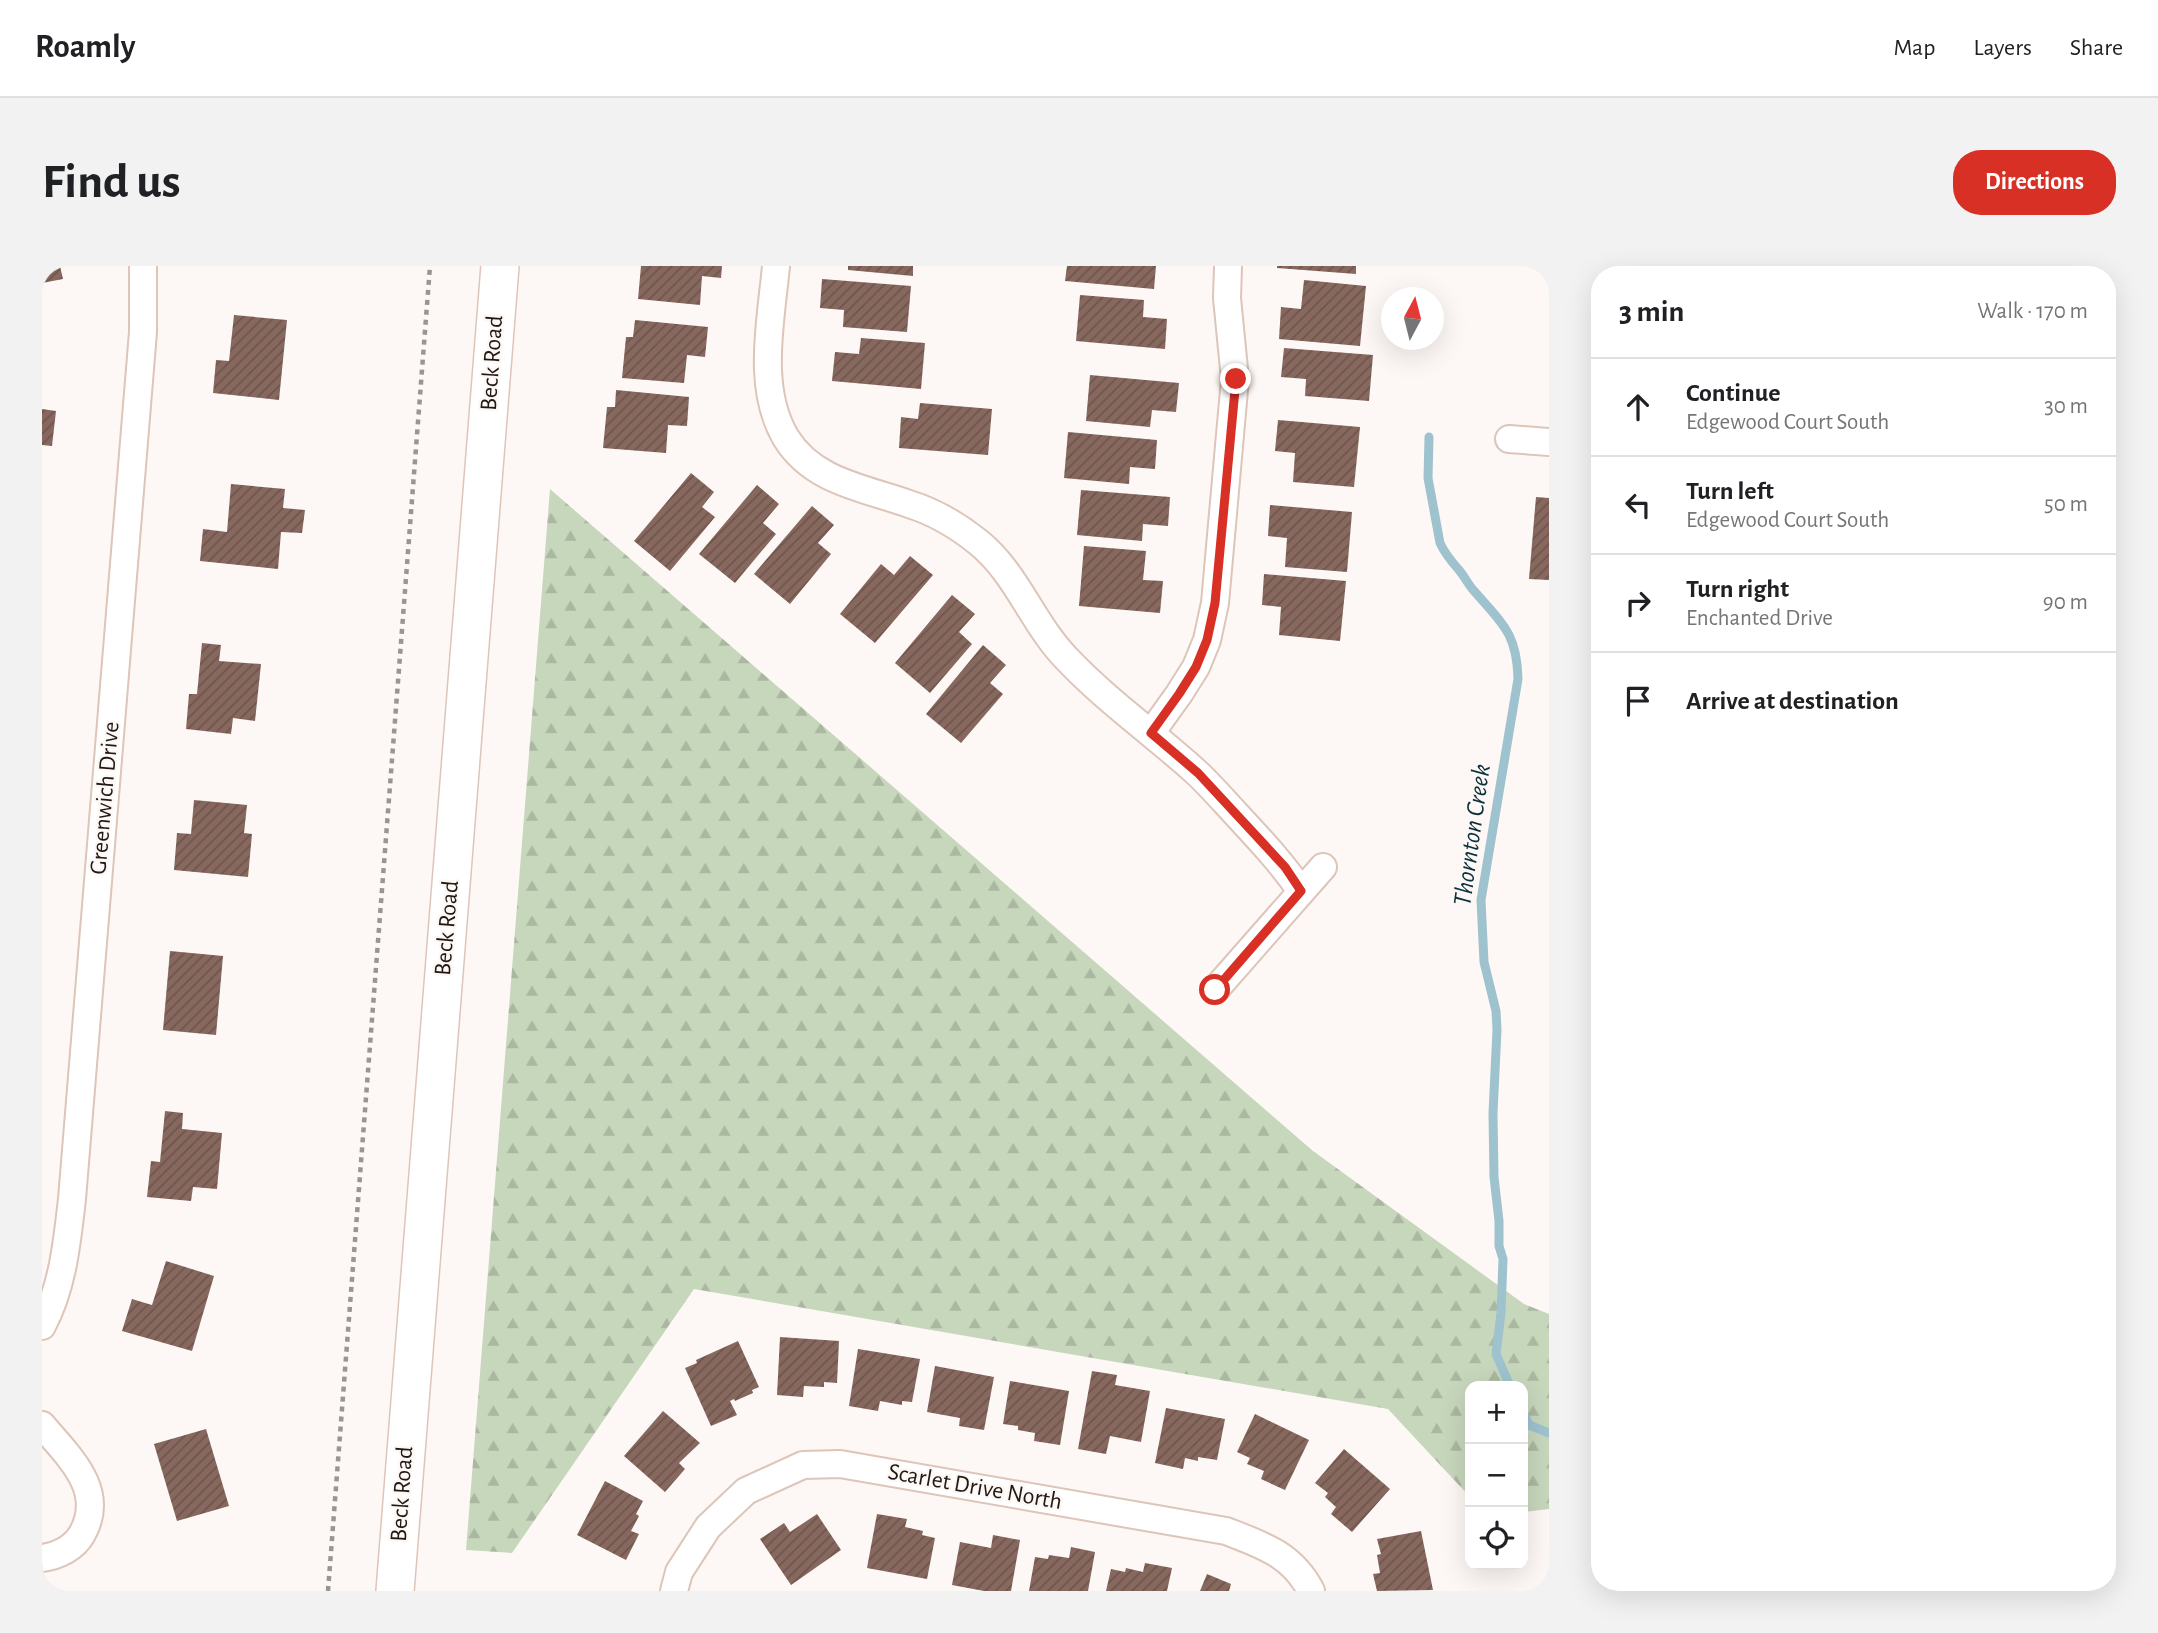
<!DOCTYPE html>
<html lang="en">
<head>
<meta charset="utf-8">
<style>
	:root { --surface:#fff; --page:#f2f2f2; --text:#202124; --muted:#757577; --line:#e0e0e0; --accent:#d93025 }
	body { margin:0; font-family:"Alegreya Sans",sans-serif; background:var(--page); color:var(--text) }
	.controls { position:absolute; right:21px; bottom:21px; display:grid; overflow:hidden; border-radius:14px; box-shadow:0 7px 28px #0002 }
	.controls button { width:63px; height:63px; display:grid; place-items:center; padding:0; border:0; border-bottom:2px solid var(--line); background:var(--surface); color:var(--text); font:35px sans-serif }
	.compass { position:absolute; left:1339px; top:21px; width:63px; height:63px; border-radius:50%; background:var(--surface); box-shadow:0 7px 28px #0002; rotate:7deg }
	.stop { position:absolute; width:21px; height:21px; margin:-16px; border:5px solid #d93025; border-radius:50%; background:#fff }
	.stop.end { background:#d93025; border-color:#fff; box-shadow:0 2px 7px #0008 }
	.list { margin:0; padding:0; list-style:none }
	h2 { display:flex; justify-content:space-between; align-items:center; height:91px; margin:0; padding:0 28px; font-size:30px }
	h2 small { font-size:23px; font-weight:400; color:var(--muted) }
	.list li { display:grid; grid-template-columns:46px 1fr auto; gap:21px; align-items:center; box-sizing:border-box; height:98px; padding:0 28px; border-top:2px solid var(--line) }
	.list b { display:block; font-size:26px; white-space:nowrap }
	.list p { margin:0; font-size:23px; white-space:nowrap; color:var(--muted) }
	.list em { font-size:23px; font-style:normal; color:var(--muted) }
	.icon { flex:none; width:38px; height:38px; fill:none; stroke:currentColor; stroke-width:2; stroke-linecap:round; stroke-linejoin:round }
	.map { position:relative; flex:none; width:1507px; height:1325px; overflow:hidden; border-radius:28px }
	header { display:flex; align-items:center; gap:42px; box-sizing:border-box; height:98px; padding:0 35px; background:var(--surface); border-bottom:2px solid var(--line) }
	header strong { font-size:33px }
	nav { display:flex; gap:38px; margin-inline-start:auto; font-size:24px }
	.intro { display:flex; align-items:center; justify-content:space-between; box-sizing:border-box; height:168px; padding:0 42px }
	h1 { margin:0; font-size:49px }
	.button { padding:18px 32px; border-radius:28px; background:var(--accent); color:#fff; font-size:24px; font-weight:700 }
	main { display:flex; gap:42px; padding:0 42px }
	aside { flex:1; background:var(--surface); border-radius:28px; box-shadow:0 7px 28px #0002 }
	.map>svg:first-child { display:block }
	.forest { fill:url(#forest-firs) }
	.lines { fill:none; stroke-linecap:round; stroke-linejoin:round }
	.stream { stroke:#9ec3cf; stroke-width:9 }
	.building { fill:url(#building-hatch) }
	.minor-casing { stroke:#ddc5b9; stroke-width:30 }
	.secondary-casing { stroke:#ddc5b9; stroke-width:40 }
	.path { stroke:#9b9591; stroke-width:4.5; stroke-dasharray:5 5; stroke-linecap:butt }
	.minor { stroke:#fff; stroke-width:26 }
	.secondary { stroke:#fff; stroke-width:37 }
	.route { stroke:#d93025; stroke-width:9 }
	.labels { text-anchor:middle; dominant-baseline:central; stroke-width:5; stroke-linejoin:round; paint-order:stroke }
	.street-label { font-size:24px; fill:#201813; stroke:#fdf8f5 }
	.water-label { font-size:26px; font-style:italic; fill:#0c303b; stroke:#fdf8f5 }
</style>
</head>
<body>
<header>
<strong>Roamly</strong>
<nav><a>Map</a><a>Layers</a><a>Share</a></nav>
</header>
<div class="intro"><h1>Find us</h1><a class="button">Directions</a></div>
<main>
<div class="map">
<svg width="1507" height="1325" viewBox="0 0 1507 1325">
	<defs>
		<pattern id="forest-firs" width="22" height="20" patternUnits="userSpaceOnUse" patternTransform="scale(1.75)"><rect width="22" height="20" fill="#c7d7bc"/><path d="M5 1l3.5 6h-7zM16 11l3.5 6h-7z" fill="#abb8a1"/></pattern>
		<pattern id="building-hatch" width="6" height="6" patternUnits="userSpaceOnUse" patternTransform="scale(1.75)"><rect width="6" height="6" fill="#87685e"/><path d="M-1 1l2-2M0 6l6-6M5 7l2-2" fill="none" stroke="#6e554c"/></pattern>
	</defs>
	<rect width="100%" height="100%" fill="#fdf8f5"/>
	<path class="forest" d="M508,223L1271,885L1482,1038L1507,1048V1243L1481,1246V1120H1428V1231L1346,1143L652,1023L470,1287L424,1284Z"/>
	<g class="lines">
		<g class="stream">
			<path d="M1387,171L1386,212L1398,277C1403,288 1409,295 1417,304C1423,311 1427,320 1433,326C1461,358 1475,368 1476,413L1439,634L1442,696L1454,745L1455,764L1451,847L1452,911L1457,955V980L1461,993L1459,1047L1454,1088L1468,1120"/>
			<path d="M1481,1146L1487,1159L1507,1167"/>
		</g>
	</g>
	<g class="building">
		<path d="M0,0H18L21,13L0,17Z"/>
		<path d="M599,0H680L679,12L660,10L658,39L596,33Z"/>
		<path d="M806,0H871V10L806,4Z"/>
		<path d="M1025,0H1114L1112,23L1023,15Z"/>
		<path d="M1235,0H1314V8L1235,2Z"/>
		<path d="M780,13L869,20L865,66L801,61L802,44L778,42Z"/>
		<path d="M1262,14L1324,20L1318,80L1237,73L1239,41L1259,43Z"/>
		<path d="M1038,29L1102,34L1101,51L1125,53L1123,83L1034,75Z"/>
		<path d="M192,49L245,54L237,134L171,127L174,94L187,95Z"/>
		<path d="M593,54L666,61L663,91L645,89L642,117L580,112L584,71H591Z"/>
		<path d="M819,72L883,77L879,123L790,115L793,86L817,88Z"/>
		<path d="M1242,82L1331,89L1327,135L1263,130L1264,113L1239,111Z"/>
		<path d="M1048,109L1137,117L1134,146L1110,144L1108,161L1044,155Z"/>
		<path d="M574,124L647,131L645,160L626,159L624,187L561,182L565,141H573Z"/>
		<path d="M878,137L950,143L946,189L857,182L859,151L876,153Z"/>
		<path d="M0,143L14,145L10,180L0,179Z"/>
		<path d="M1236,154L1318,161L1312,221L1251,216L1253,187L1233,185Z"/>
		<path d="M1026,166L1115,174L1113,203L1088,201L1087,218L1022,212Z"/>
		<path d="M649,207L672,226L660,241L673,251L628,305L592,275Z"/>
		<path d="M189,218L243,223L241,242L263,244L260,267L239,266L236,303L158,295L161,263L185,266Z"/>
		<path d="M715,219L737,238L721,257L734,268L693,317L657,288Z"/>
		<path d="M1039,224L1128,231L1126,260L1101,258L1100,275L1035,269Z"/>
		<path d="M1494,231L1507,232V314L1487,313Z"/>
		<path d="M1228,239L1310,246L1305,306L1243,301L1245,272L1226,270Z"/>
		<path d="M770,240L792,259L776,277L789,288L748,338L712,308Z"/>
		<path d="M1042,280L1104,285L1101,314L1121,315L1118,347L1037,340Z"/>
		<path d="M868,290L891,309L833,377L798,348L839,298L852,309Z"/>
		<path d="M1222,308L1304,315L1298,375L1237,369L1239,341L1220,339Z"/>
		<path d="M910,329L933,348L917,366L930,378L888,427L853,397Z"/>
		<path d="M160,377L179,379L177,395L219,398L213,455L191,452L189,468L144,463L147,428H155Z"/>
		<path d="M941,379L964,399L948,417L961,428L919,477L884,448Z"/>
		<path d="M152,534L205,539L202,567L210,568L206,611L132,604L135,567L149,568Z"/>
		<path d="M128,685L181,690L174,769L121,764Z"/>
		<path d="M123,845L141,847L140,863L180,867L175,923L151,921L149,935L105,931L109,895L118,896Z"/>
		<path d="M124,995L172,1010L150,1085L80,1065L90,1033L110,1039Z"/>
		<path d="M738,1071L797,1075L795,1117L782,1116V1121L762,1120L761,1131L735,1129Z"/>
		<path d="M696,1075L717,1121L710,1124L711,1127L693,1135L692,1133L688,1135L695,1149L669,1160L643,1102L655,1097L654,1094Z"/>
		<path d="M816,1083L878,1093L870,1136L860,1135V1139L838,1135L836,1145L807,1140Z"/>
		<path d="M893,1100L952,1111L942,1164L917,1160L918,1152L885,1146Z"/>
		<path d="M1050,1105L1075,1109L1073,1119L1108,1125L1099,1176L1068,1170L1064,1188L1036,1183Z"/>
		<path d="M968,1115L1027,1125L1018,1179L992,1175L993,1167L976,1164V1160L961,1158Z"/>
		<path d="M1124,1142L1183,1153L1175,1194L1156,1191V1195L1143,1192L1141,1203L1113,1197Z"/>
		<path d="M621,1145L658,1177L637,1197L643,1203L623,1226L582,1190Z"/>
		<path d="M1213,1148L1267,1174L1243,1224L1219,1213L1222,1205L1205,1198L1208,1192L1195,1186Z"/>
		<path d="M164,1163L187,1240L135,1255L112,1178Z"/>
		<path d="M1302,1183L1348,1223L1310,1266L1289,1248L1294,1241L1283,1231L1286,1227L1273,1217Z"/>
		<path d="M563,1215L601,1235L594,1248L597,1250L589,1265L597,1268L584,1294L535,1269Z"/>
		<path d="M775,1248L799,1284L749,1319L718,1273L742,1257L748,1266Z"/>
		<path d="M835,1248L865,1253L863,1261L881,1265L880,1269L893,1272L885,1313L825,1302Z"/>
		<path d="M1379,1265L1391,1324L1335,1325L1331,1308L1338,1307L1335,1289L1339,1288L1335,1273Z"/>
		<path d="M951,1269L978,1274L969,1325H942L910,1319L918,1276L949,1282Z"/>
		<path d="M1029,1281L1053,1286L1046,1325H987L993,1291L1006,1293L1007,1289L1027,1292Z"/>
		<path d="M1103,1297L1130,1302L1125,1325H1064L1069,1303L1083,1306L1084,1302L1101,1306Z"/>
		<path d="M1165,1308L1189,1318L1187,1325H1158Z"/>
	</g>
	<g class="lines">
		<defs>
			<g id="minor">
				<path d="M734,0C729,55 714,122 744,172C771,216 823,222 867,238C893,246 916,260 936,276C975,307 991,359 1026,394C1065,435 1112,468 1154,506C1168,519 1181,534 1194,548C1217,573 1240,597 1259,625"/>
				<path d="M1467,173L1507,176"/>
				<path d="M1109,467L1137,428L1154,401L1165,374L1173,337L1193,113L1185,32L1186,0"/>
				<path d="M1173,724L1281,601"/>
				<path d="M0,1060C21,1021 25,976 30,933L101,66V0"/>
				<path d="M0,1159C26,1190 65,1224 40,1268C32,1282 16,1290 0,1292"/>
				<path d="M632,1325L637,1306L666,1261L704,1225L761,1199L798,1198L1184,1265C1220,1279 1250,1288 1269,1325"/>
			</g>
			<path id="secondary" d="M353,1325L458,0"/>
		</defs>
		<use href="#minor" class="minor-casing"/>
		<use href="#secondary" class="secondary-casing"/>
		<path class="path" d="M286,1325L388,0"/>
		<use href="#minor" class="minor"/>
		<use href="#secondary" class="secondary"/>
	</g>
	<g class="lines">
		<path class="route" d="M1173,724L1259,625L1243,601L1156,507L1109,467L1137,428L1154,401L1165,374L1173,337L1194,113"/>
	</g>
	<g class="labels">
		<g class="street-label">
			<text transform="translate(450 97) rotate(-86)">Beck Road</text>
			<text transform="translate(63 532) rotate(-85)">Greenwich Drive</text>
			<text transform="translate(405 662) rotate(-85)">Beck Road</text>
			<text transform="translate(933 1221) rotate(10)">Scarlet Drive North</text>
			<text transform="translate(360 1228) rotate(-86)">Beck Road</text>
		</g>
		<g class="water-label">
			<text transform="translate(1430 569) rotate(-82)">Thornton Creek</text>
		</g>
	</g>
</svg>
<div class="controls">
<button>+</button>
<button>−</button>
<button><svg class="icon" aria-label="locate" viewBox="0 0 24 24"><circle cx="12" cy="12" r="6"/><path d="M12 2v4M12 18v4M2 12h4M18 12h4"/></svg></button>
</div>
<svg class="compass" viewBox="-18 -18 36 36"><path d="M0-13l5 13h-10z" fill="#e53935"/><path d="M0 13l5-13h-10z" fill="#757577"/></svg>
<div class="stop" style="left:1173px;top:724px"></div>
<div class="stop end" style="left:1194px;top:113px"></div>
</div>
<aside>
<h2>3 min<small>Walk · 170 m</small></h2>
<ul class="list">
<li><svg class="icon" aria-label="ahead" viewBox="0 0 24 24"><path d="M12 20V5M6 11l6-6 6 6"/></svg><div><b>Continue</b><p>Edgewood Court South</p></div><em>30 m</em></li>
<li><svg class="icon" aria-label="left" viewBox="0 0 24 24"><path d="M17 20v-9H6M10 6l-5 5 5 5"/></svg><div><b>Turn left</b><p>Edgewood Court South</p></div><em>50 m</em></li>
<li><svg class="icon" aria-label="right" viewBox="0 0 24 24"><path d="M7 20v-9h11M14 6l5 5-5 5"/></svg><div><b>Turn right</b><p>Enchanted Drive</p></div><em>90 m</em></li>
<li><svg class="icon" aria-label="arrive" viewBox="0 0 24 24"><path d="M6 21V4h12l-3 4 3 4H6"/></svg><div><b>Arrive at destination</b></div></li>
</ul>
</aside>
</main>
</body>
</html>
